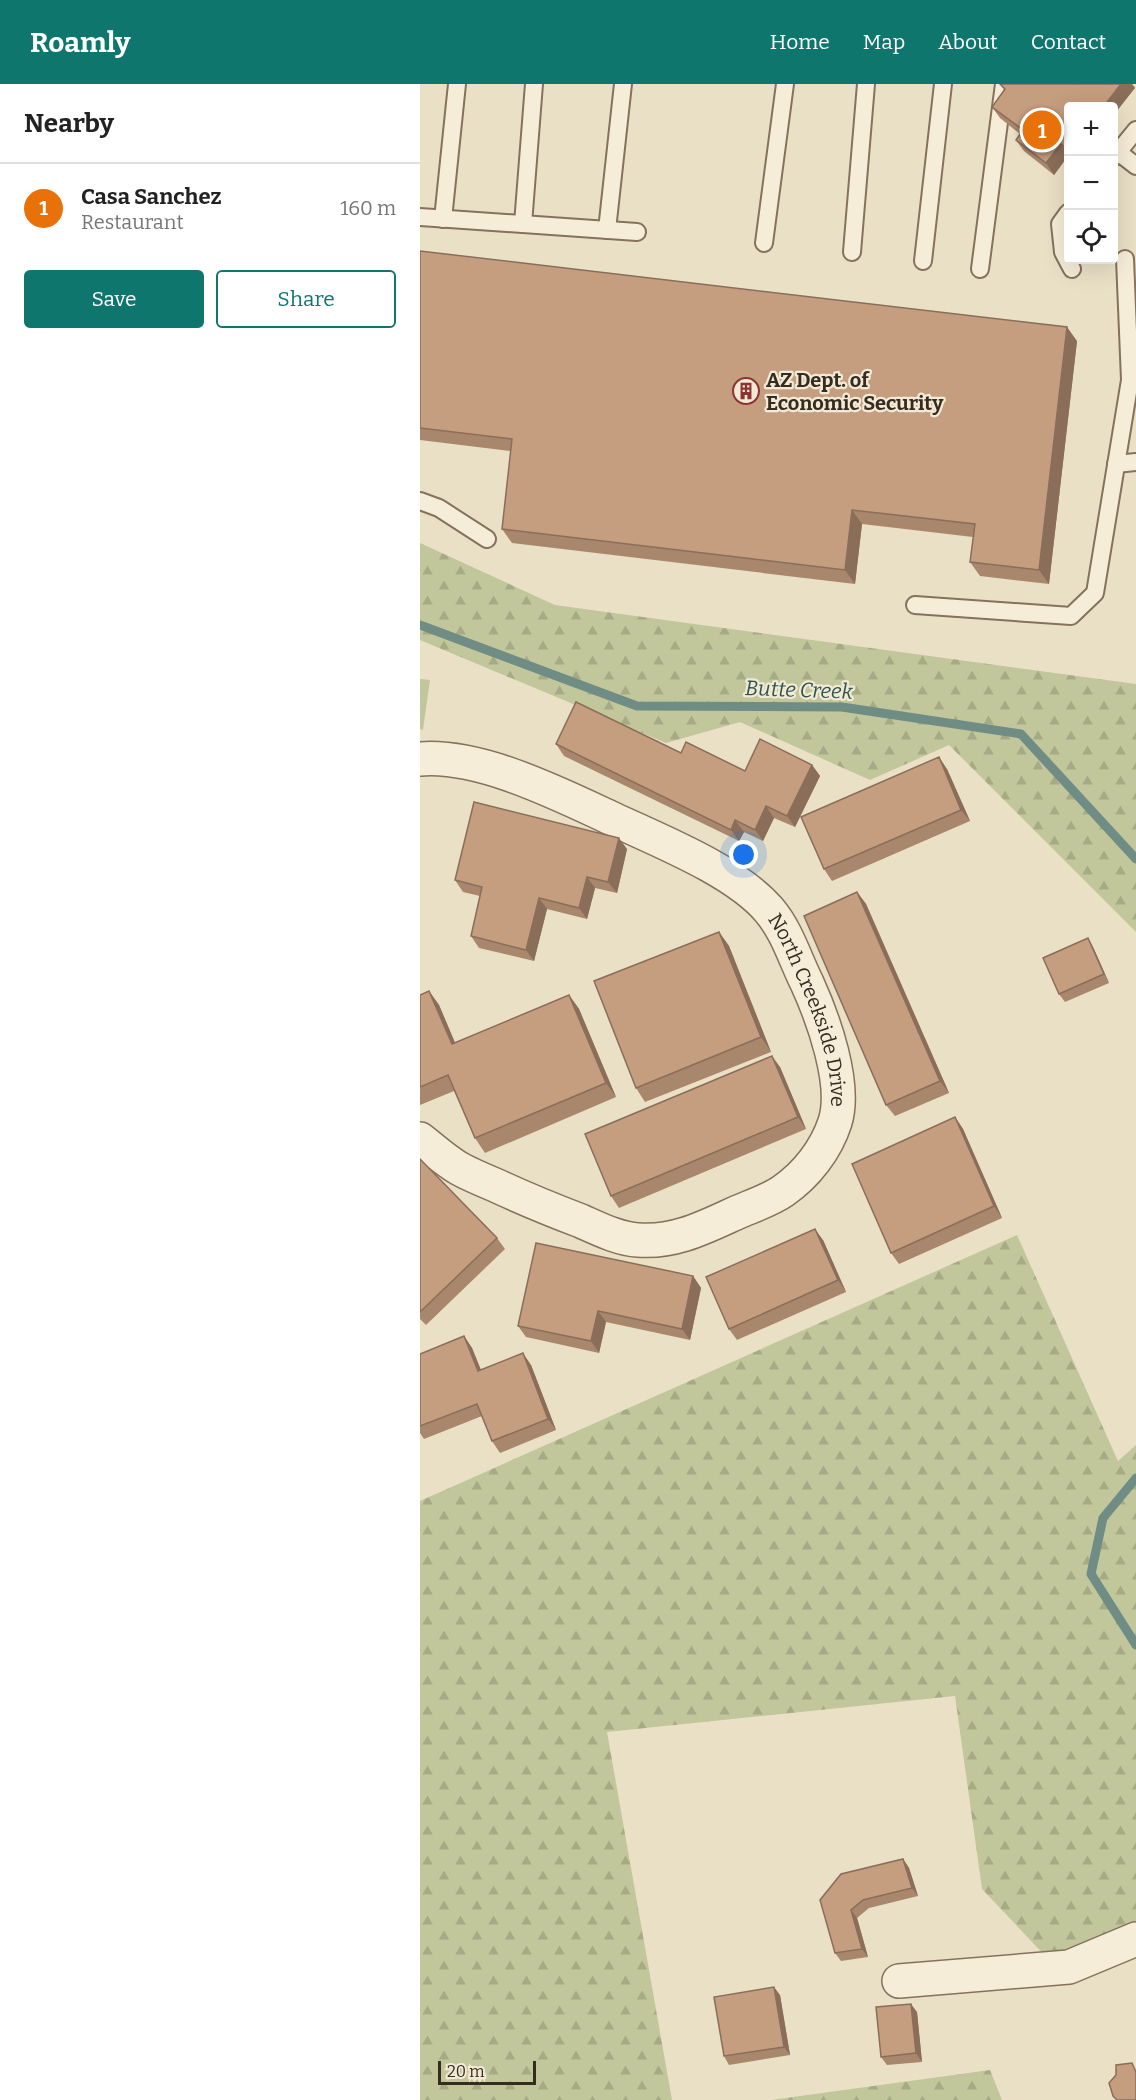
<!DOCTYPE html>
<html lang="en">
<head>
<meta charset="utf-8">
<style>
	:root { --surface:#fff; --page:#f2f2f2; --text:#222; --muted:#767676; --line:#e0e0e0; --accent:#0f766e }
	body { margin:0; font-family:Bitter,serif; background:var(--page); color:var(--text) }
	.controls { position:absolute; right:18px; top:18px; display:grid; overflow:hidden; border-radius:6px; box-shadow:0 6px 24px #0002 }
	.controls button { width:54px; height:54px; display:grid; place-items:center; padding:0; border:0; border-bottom:2px solid var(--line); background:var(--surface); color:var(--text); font:30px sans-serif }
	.scale { position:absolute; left:18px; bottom:15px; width:98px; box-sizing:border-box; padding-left:6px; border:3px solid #352b20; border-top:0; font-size:16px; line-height:21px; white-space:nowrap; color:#352b20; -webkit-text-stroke:4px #f2ead5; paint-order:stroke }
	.you { position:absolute; left:324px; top:771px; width:21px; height:21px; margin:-15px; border:4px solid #fff; border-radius:50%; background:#1a73e8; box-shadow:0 0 0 9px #1a73e833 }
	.badge { display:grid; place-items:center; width:39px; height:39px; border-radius:50%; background:var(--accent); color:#fff; font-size:20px; font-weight:700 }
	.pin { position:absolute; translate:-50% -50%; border:3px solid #fff; box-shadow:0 2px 6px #0006 }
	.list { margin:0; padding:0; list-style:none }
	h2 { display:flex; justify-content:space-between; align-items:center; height:78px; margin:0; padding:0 24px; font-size:26px }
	h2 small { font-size:20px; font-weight:400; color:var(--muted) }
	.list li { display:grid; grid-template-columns:39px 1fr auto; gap:18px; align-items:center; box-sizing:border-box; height:90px; padding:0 24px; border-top:2px solid var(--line) }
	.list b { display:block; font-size:22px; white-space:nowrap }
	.list p { margin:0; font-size:20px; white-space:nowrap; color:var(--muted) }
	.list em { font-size:20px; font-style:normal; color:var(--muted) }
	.actions { display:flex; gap:12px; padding:18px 24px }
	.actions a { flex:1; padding:14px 0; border:2px solid var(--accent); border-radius:6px; text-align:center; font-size:21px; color:var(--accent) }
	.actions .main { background:var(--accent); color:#fff }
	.icon { flex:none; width:33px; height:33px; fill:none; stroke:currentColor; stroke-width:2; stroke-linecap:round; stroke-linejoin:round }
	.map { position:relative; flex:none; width:716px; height:2016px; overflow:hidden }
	header { display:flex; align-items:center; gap:36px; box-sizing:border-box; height:84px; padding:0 30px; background:var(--accent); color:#fff }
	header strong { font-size:28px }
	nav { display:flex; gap:33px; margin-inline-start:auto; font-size:21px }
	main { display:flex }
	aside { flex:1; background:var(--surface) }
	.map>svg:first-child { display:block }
	.green { fill:#c1c79b }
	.forest { fill:url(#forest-firs) }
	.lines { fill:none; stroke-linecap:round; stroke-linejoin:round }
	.stream { stroke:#6f8c85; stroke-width:9 }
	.service-casing { stroke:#84725d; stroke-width:20 }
	.minor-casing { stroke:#84725d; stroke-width:36 }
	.service { stroke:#f6edd8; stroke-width:16 }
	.minor { stroke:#f6edd8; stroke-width:33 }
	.wall { fill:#a9876d }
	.shaded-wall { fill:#8a6e59 }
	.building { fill:#c59d7f; stroke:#8a6e59; stroke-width:1.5 }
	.labels { text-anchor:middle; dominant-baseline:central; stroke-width:4.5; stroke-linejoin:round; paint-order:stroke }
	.poi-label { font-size:20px; font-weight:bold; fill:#352b20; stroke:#f2ead5; text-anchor:start }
	.street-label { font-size:20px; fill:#352b20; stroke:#f2ead5 }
	.water-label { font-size:21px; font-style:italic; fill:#305452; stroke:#f2ead5 }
</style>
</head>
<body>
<header>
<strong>Roamly</strong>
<nav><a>Home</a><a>Map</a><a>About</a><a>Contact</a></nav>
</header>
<main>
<aside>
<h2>Nearby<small></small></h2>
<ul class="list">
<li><span class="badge" style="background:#e8710a">1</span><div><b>Casa Sanchez</b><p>Restaurant</p></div><em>160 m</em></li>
</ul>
<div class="actions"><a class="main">Save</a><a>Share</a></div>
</aside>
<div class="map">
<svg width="716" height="2016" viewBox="0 0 716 2016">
	<defs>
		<pattern id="forest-firs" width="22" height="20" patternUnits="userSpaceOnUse" patternTransform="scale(1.5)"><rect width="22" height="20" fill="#c1c79b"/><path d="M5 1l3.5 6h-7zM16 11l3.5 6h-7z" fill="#a6ab85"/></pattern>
	</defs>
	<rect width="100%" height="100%" fill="#eae0c6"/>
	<path class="green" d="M0,595L10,596L3,646L0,645Z"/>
	<g class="forest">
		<path d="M0,459L135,521L716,600V848L529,661L450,696L320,638L246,659L0,556Z"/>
		<path d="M597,1151L698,1377L716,1361V1841L630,1877L562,1805L535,1612L187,1648L252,2016H0V1417Z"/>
		<path d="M570,1986L582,2016H351Z"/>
	</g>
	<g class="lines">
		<g class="stream">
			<path d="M0,541L217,622L422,623L601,650L716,775"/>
			<path d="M716,1394L683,1434L671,1490L716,1561"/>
		</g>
		<defs>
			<g id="service">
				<path d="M698,68L716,82"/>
				<path d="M694,73L716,46"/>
				<path d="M648,129L640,140L643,168L652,185"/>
				<path d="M0,133L217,148"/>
				<path d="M23,135L37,0"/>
				<path d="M103,140L114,0"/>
				<path d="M187,146L203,0"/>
				<path d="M344,159L365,0"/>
				<path d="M432,168L446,0"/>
				<path d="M503,177L523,0"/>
				<path d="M560,185L584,0"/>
				<path d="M696,380L716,378"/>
				<path d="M0,417L19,424L67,455"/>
				<path d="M495,521L651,532L675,509L710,296L705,175"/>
			</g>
			<g id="minor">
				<path id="s1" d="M0,675C60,670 139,710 193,735C240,757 316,787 349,826C367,847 375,875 387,899C403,934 427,1000 415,1038C406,1066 386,1091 363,1107C350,1116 332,1122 318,1128C285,1143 255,1159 218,1156C199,1155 179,1145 161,1137C132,1126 103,1114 75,1101C63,1096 51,1091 40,1085C26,1077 13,1065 0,1055"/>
				<path d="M479,1897L649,1883L716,1855"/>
			</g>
		</defs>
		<use href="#service" class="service-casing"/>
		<use href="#minor" class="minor-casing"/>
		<use href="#service" class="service"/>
		<use href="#minor" class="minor"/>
	</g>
	<g class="wall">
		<path d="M580,0H712L715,4L648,22V72L634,91L604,67L596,56L600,50L580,34L572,23L584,6Z"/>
		<path d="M0,167L657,257L629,500L560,492L550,478L553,453L442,440L435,500L92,459L82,445L91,367L0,356Z"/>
		<path d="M136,660L261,669L325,687L392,681L400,692L375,743L354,734L343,757L324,748L319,757L144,672Z"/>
		<path d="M527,685L550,737L412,797L404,785Z"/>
		<path d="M207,765L197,809L175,804L167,835L127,825L114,877L59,864L51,852L60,812L43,808L35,796Z"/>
		<path d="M437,808L446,820L529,1009L475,1032L466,1021Z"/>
		<path d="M299,848L309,862L351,968L225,1018L216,1004Z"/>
		<path d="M668,854L673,863L689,899L645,918L639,910Z"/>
		<path d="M9,907L19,921L35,959L149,911L159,925L196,1013L65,1069L55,1054L34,1007L0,1021V911Z"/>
		<path d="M360,983L386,1045L199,1124L191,1112Z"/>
		<path d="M535,1033L543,1045L582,1134L479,1180L471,1169Z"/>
		<path d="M0,1075L77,1154L85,1165L6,1241L0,1235Z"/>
		<path d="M403,1156L426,1208L317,1256L309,1245Z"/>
		<path d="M273,1192L281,1204L270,1256L186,1238L179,1269L106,1253L98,1242Z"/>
		<path d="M44,1252L52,1264L61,1286L111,1281L136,1346L80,1369L72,1357L62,1332L4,1355L0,1349V1270Z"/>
		<path d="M483,1775L489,1784L498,1812L449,1824L437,1834L448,1873L421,1877L415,1869L400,1816Z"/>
		<path d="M360,1911L370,1971L309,1981L304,1972Z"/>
		<path d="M497,1928L502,1978L467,1981L461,1973Z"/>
	</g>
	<g class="shaded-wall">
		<path d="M701,0H712L715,4L693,32V22H684Z"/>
		<path d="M641,60L648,70V72L634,91L626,79Z"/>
		<path d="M647,243L657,257L629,500L619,486Z"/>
		<path d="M432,426L442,440L435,500L425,486Z"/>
		<path d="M519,673L527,685L550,737L541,726Z"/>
		<path d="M392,681L400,692L375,743L367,732Z"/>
		<path d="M346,722L354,734L343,757L335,746Z"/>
		<path d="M315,736L324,748L319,757L311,746Z"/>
		<path d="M199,754L207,765L197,809L188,798Z"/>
		<path d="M167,793L175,804L167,835L159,824Z"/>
		<path d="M437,808L446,820L529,1009L520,997Z"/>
		<path d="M119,814L127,825L114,877L106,866Z"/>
		<path d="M299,848L309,862L351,968L341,953Z"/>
		<path d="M668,854L673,863L689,899L684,890Z"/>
		<path d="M9,907L19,921L42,975L32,960Z"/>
		<path d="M149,911L159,925L196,1013L186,999Z"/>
		<path d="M352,972L360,983L386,1045L378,1033Z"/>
		<path d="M535,1033L543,1045L582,1134L574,1122Z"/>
		<path d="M395,1145L403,1156L426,1208L418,1196Z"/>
		<path d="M273,1192L281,1204L270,1256L262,1245Z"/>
		<path d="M178,1227L186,1238L179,1269L171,1257Z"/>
		<path d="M44,1252L52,1264L66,1299L58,1287Z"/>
		<path d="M103,1269L111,1281L136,1346L128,1335Z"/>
		<path d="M483,1775L489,1784L498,1812L492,1804Z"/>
		<path d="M431,1826L437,1834L448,1873L442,1865Z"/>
		<path d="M354,1903L360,1911L370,1971L364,1963Z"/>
		<path d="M491,1920L497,1928L502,1978L496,1969Z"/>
	</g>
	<g class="building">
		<path d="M580,0H701L684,22H648V65L641,60L626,79L596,56L603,46L572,23L585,5Z"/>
		<path d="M0,167L647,243L619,486L550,478L555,440L432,426L425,486L82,445L92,355L0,344Z"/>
		<path d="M156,618L261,669L266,658L325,687L340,655L392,681L367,732L346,722L335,746L315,736L311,746L136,660Z"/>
		<path d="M519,673L541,726L404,785L381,733Z"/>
		<path d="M54,718L199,754L188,798L167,793L159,824L119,814L106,866L51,852L62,803L35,796Z"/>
		<path d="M437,808L520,997L466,1021L384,832Z"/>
		<path d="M299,848L341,953L216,1004L174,897Z"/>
		<path d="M668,854L684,890L639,910L623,874Z"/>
		<path d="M9,907L32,960L149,911L186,999L55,1054L28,991L0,1003V911Z"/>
		<path d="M352,972L378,1033L191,1112L165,1050Z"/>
		<path d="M535,1033L574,1122L471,1169L432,1080Z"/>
		<path d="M0,1075L77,1154L0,1228Z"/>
		<path d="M395,1145L418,1196L309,1245L286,1193Z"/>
		<path d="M116,1159L273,1192L262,1245L178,1227L171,1257L98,1242Z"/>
		<path d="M44,1252L58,1287L103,1269L128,1335L72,1357L57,1320L0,1342V1270Z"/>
		<path d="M483,1775L492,1804L443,1816L431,1826L442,1865L415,1869L400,1816L421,1790Z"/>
		<path d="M354,1903L364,1963L304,1972L294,1913Z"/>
		<path d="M491,1920L496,1969L461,1973L456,1923Z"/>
		<path d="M712,1979L716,1988V2016H697L693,2012L689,1999L696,1991V1981Z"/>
	</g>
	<defs>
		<symbol id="building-ring" viewBox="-11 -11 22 22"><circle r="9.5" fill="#f2ead5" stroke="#8d3433" stroke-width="1.5"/><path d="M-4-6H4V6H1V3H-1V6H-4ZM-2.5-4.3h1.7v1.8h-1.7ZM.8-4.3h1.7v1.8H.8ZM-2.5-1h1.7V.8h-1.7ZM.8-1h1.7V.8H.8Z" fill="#8d3433"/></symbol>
	</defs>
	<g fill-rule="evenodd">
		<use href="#building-ring" x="311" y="292" width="30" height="30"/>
	</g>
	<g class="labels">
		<g class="poi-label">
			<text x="346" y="296">AZ Dept. of<tspan x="346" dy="23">Economic Security</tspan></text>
		</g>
		<g class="street-label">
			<text stroke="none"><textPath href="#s1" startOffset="495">North Creekside Drive</textPath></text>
		</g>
		<g class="water-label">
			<text transform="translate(379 606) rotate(2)">Butte Creek</text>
		</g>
	</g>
</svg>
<div class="controls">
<button>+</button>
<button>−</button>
<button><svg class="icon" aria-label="locate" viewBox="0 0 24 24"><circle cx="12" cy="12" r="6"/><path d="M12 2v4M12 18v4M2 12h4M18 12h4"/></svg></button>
</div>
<div class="scale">20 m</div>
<div class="you"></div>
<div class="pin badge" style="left:622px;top:46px;background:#e8710a">1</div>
</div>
</main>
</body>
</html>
